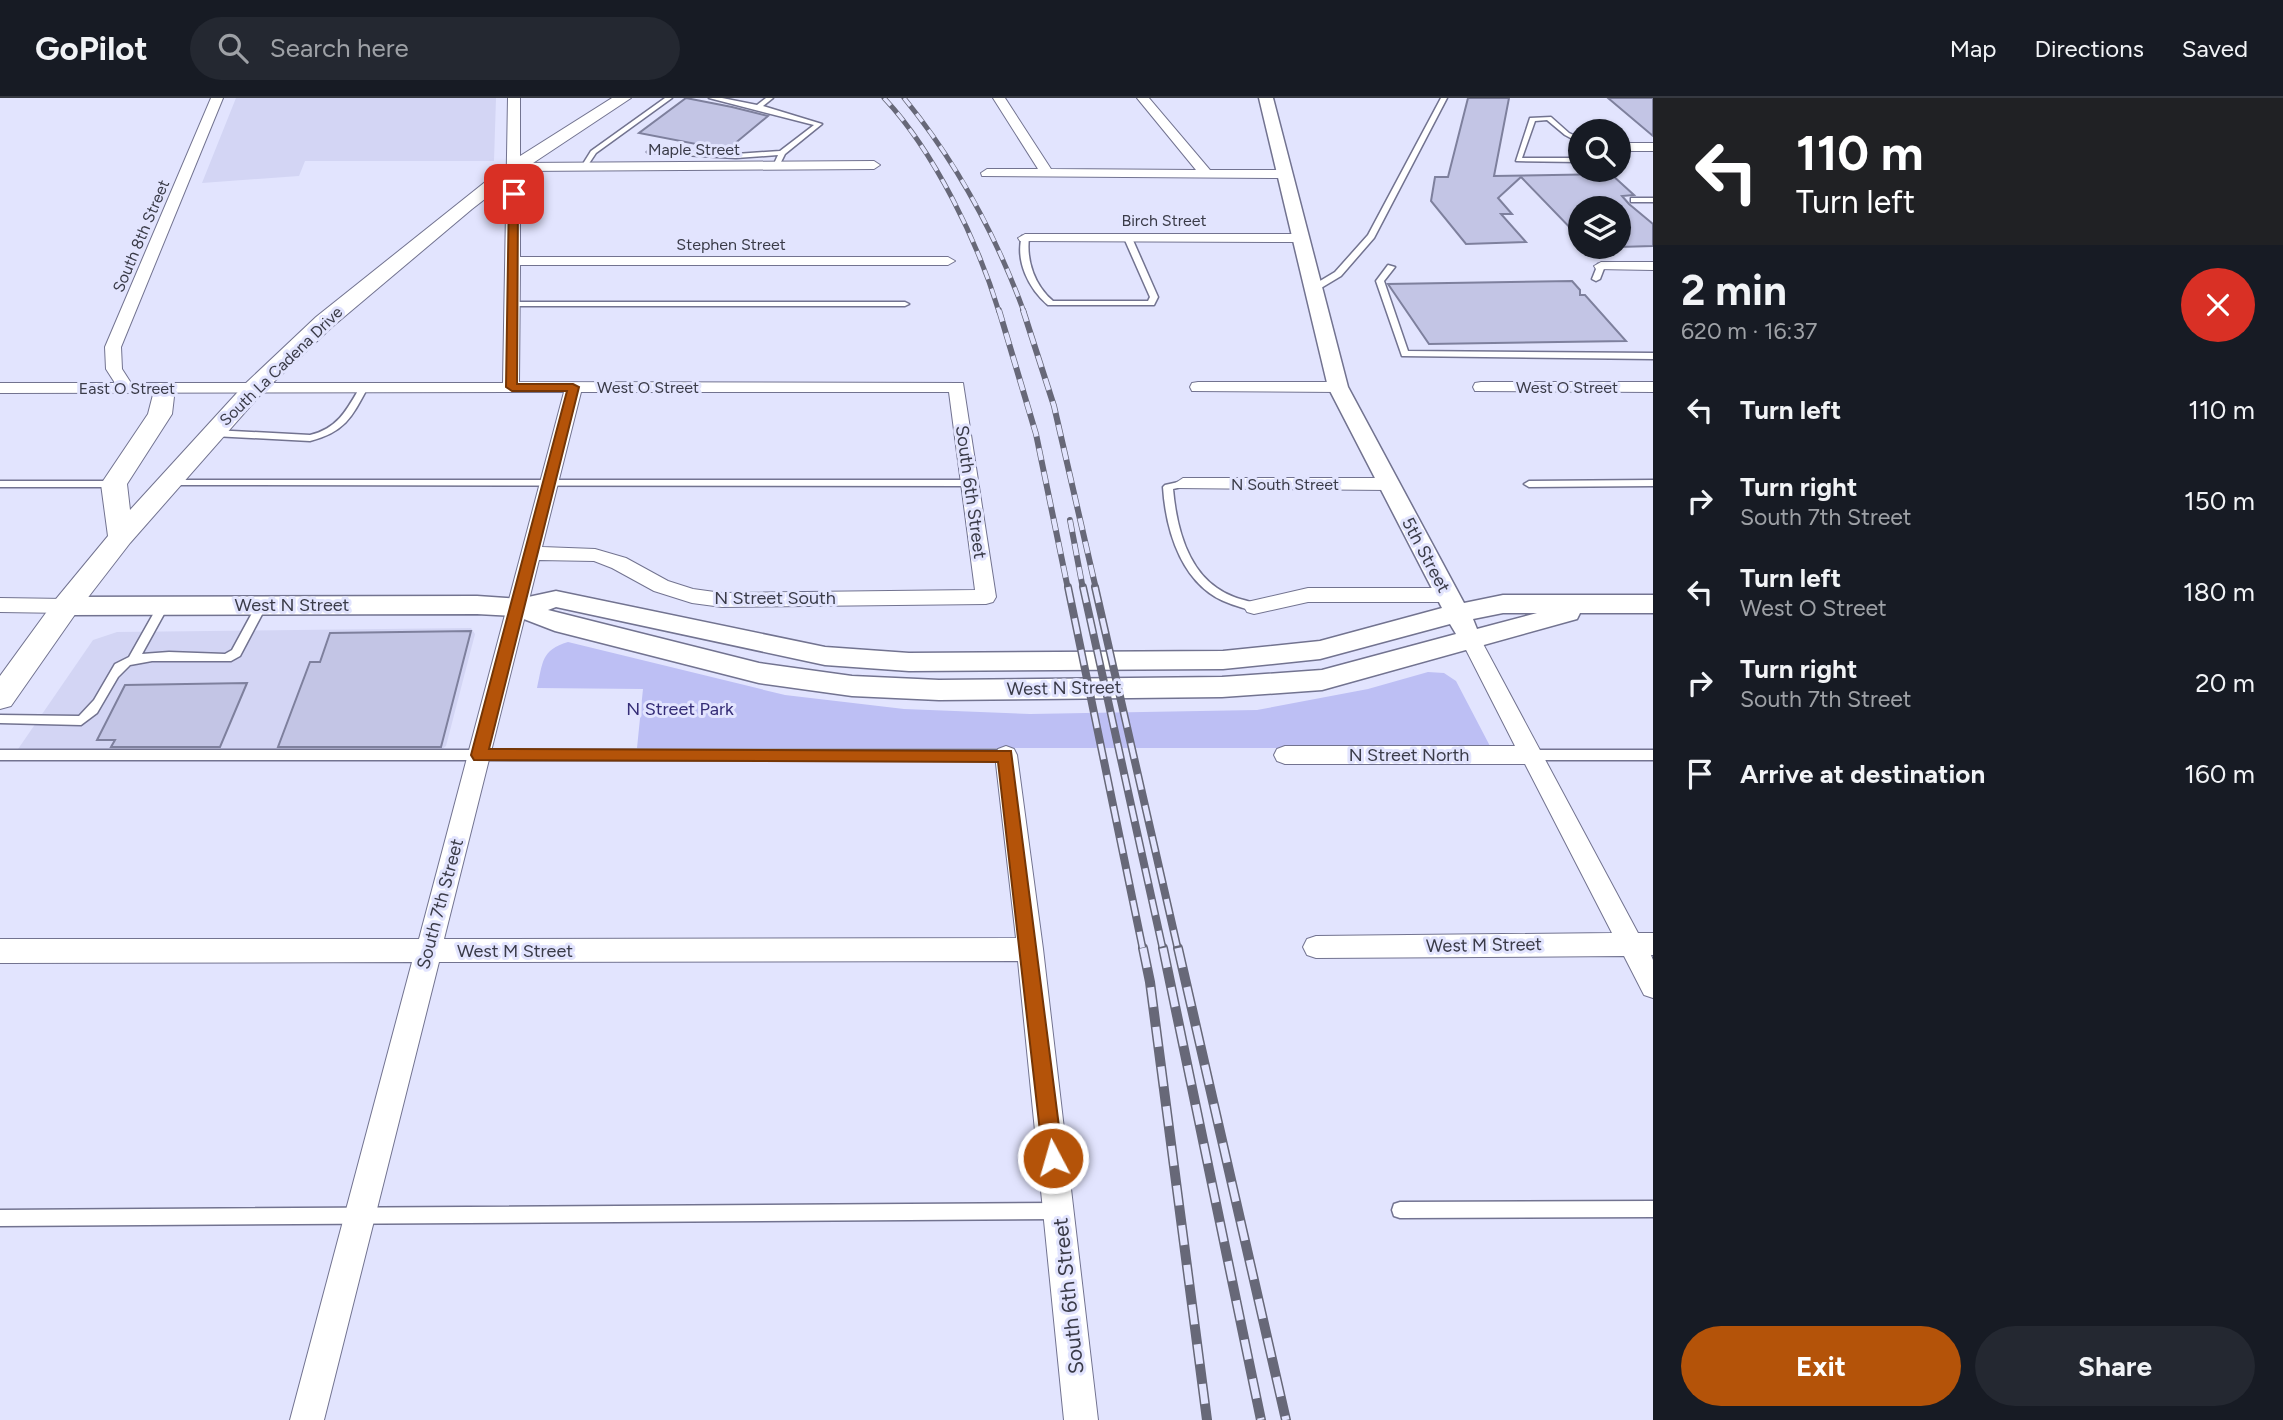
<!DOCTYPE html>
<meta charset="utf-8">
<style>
:root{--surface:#171b24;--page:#242831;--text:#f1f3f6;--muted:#9ea1a6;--line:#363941;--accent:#b45309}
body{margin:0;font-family:Figtree,sans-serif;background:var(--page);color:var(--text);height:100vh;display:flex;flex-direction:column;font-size:26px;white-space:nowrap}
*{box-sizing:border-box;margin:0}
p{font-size:23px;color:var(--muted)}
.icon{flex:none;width:38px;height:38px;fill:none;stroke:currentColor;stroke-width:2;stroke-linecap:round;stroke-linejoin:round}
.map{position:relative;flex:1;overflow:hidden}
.sheet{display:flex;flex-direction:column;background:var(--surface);width:630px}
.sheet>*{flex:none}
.hud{background:#202124;color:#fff;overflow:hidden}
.buttons{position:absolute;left:1568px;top:21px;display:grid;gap:14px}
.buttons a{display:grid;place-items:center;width:63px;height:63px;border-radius:50%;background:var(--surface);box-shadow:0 2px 5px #0004;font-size:35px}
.pin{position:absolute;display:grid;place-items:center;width:60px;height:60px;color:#fff;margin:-30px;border-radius:14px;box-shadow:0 4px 10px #0006}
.me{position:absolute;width:77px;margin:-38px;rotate:354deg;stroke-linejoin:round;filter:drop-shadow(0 0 5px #0008)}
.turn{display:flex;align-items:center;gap:24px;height:147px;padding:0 28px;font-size:32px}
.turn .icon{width:91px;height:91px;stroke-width:2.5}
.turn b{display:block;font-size:49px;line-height:60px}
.round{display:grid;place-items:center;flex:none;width:74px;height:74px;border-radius:37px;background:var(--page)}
.summary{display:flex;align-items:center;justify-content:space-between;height:119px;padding:0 28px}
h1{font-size:42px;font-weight:700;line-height:52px}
.action{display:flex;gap:14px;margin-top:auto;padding:14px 28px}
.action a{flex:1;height:80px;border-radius:42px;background:var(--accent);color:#fff;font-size:28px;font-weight:700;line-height:80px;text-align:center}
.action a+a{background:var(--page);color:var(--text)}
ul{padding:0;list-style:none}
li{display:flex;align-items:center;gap:21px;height:91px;padding:0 28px}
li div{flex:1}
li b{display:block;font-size:26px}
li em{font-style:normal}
header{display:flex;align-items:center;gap:42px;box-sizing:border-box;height:98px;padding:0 35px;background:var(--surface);border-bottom:2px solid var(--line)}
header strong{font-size:33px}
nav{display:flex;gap:38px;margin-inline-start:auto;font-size:24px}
.search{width:490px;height:63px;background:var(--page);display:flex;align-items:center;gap:18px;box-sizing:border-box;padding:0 24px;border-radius:38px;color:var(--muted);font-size:26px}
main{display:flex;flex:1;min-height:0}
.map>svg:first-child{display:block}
</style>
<header>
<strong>GoPilot</strong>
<div class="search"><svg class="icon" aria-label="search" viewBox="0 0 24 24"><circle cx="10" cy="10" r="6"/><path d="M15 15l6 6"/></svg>Search here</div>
<nav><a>Map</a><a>Directions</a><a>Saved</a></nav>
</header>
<main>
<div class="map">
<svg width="1653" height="1322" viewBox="0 0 1653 1322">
<rect width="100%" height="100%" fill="#e2e4fe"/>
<g fill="#d3d5f4">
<path d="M236,0H496L494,63H305L299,78L202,85Z"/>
<path d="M471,530L475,536L446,648L437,655L16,654L93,542L117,534Z"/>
</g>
<path fill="#bdbff4" d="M568,544L785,597L904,611L1030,616L1257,612L1368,591L1428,574L1444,575L1456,583L1491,650H637L643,591L537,590C543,564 541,552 568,544Z"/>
<g fill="#c3c5e5" stroke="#7e809d" stroke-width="2">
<path d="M686,0L732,9L768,18L727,52L639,35Z"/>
<path d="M1468,0H1509L1494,78L1611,76L1634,97L1622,98L1629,106L1653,126V148L1619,149V110H1580V140L1521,79L1498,100L1512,116H1501L1526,144L1466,146L1431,103L1435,79H1448Z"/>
<path d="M1608,0H1653V38Z"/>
<path d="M1572,183L1580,192V197H1585L1626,243L1429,246L1388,186Z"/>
<path d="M471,533L441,649H278L310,564H320L330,535Z"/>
<path d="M247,585L220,649H111L115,642H97L125,587Z"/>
</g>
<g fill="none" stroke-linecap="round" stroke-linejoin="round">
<defs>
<g id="service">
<path d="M665,0H672L596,55L586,70H582L581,69L591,53Z"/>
<path d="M709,0H722L757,7L766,0H773L763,8L822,26L785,56L779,68L776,70L773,68L778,57L736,60L648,55L647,54L650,52L736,56L780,53L814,27Z"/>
<path d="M1441,0H1447L1374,140L1341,178L1316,193H1310V189L1335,174L1368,137Z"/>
<path d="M1551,19L1569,35L1580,40V45L1565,37L1547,22L1535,23L1522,60H1580V64L1516,63L1530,20Z"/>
<rect x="1631" y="100" width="22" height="4"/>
<path d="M1022,138L1029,140C1026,163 1035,188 1053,203H1148L1150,199L1124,140L1128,138L1132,140L1158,199L1154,207H1048C1029,191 1015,163 1022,138Z"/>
<path d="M1598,166L1605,168L1600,181L1596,183L1592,181Z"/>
<path d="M1388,167L1395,169L1384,183L1408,253L1653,255V261L1402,258L1376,183Z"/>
<path d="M510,204H905L909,206L905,208H510Z"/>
<path d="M364,286L368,289C352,319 345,334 310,343L213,338L208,335L213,332L310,337C337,331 347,312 360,289Z"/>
<path d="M167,382H970L975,385L970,388L164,387V383Z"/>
<path d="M1653,382V388L1529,389L1524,386L1529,383Z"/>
<path d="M0,383H114L119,386L114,389H0Z"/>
<path d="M1183,383L1188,386L1186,388L1173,391C1176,425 1186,469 1217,490C1229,499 1244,502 1258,506L1259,509L1258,512C1249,513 1240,509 1231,506C1183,490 1166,435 1163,389L1165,387Z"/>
<path d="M164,503L169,507L142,556L169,554L225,556L232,552L258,504L262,503L267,507L240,558L231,563H152L130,567L118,579L97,615L81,627L0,625V617L79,618L94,602L115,566L129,559L160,504Z"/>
<path d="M0,652H1006L1010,654L1012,657L1010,660L1006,662H0Z"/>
<path d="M1533,652H1653V662H1533L1529,660L1527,657L1529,654Z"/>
<path d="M1653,1103V1119L1400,1120L1394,1118L1392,1112L1394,1106L1400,1104Z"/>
<path d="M1058,1105L1064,1107L1066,1113L1064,1119L1058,1121L0,1128V1112Z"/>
</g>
<g id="minor">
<path d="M211,0H223L121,249L122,271L131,285H503L508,0H520V65L874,63L880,67L874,71L520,73V159H948L955,163L948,167H520L519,284L963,285L996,499L993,504L986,506L722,509L692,505L654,493L612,470L594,463L539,462L444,841L1016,840L995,657L998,651L1006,648L1014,651L1017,657L1043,851L1098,1322H1064L1018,863L439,864L324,1322H290L412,864L0,865V841H419L564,294L0,295V285H115L106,271L105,249ZM581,294H949L975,492L722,495L693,491L668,483L626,460L595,451L542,449Z"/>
<path d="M993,0H1005L1051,71L1196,72L1137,0H1149L1210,72H1286L1292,76L1286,80L982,78L981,75L987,71H1038Z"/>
<rect x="1619" y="45" width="34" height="8"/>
<path d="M1025,136H1302L1309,140L1302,144L1020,143L1018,140Z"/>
<path d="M1601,164H1653V172L1596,171L1594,168Z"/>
<path d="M1198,284H1338L1346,289L1338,294L1192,293L1190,289L1192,285Z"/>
<path d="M1481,284H1653V294L1475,293L1473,289L1475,285Z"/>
<path d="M1183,380H1388L1397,386L1388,392L1177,390L1174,386Z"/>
<path d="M1308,490H1447L1454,492L1457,497L1454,502L1447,504H1308L1254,516L1247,514L1244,509L1247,504Z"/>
<path d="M0,500L66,501L73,503L76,508L73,513L66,515L0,514Z"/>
<path d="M1471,535L1478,537L1481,542L1638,835H1653V857H1651L1653,862V900L1644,897L1624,858L1316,860L1307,857L1303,849L1307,841L1316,838L1612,835L1525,666H1285L1277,663L1274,657L1277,651L1285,648H1515L1461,542L1464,537Z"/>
</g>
<path id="tertiary" d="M1259,0H1273L1348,289L1464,505L1503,497H1653V515H1580L1577,521L1322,592L1222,599L939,602L852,598L759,585L555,533L516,518L477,516L66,517L57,514L54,508L57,502L66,499L477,498L519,501L556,493L825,549L909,555L1223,553L1320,543L1442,510L1328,289ZM556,509L825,567L909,573L1223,571L1320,561L1450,526L1456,536L1322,572L1222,579L939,582L852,578L759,565L548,512ZM1503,515H1537L1477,531L1473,521Z"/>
<path id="secondary" d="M612,0H631L521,73L472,111L332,229L262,295L130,445L76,515L11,608L0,611V578L56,501L108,438L101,386L148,316L156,285H172L175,290L172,316L127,386L130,412L246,285L316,219L509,65Z"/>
</defs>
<use href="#service" stroke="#727390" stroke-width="3"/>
<use href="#minor" stroke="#727390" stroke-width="2"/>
<use href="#tertiary" stroke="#727390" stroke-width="3"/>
<use href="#secondary" stroke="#727390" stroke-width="2"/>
<use href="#service" fill="#fff" fill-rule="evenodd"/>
<use href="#minor" fill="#fff" fill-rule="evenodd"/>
<use href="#tertiary" fill="#fff" fill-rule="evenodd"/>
<use href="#secondary" fill="#fff" fill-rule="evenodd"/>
<defs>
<g id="rail-far3">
<path d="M884,0C934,53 978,144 999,214"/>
<path d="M904,0C957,65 995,135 1024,214"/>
</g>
<g id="rail-far2">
<path d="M999,212L1036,336L1068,491"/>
<path d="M1023,212L1054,308L1096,491"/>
<path d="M1070,422L1083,491"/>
</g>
<g id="rail-far1">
<path d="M1068,489L1143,852"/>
<path d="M1083,489L1163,852"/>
<path d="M1095,489L1178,852"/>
</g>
<g id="rail">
<path d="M1143,850L1150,884L1207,1322"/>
<path d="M1163,850L1261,1322"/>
<path d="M1178,850L1286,1322"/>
</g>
</defs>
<use href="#rail-far3" stroke="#676878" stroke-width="5"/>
<use href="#rail-far2" stroke="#676878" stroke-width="6"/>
<use href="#rail-far1" stroke="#676878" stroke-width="8"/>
<use href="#rail" stroke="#676878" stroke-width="10"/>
<use href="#rail-far3" stroke="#e2e4fe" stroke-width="3.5" stroke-dasharray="10" stroke-linecap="butt"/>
<use href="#rail-far2" stroke="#e2e4fe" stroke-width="4.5" stroke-dasharray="12" stroke-linecap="butt"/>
<use href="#rail-far1" stroke="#e2e4fe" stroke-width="5" stroke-dasharray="16" stroke-linecap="butt"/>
<use href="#rail" stroke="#e2e4fe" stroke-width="7" stroke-dasharray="20" stroke-linecap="butt"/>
</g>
<path fill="#b45309" stroke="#753606" stroke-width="2" d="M514,93L518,96L517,286H573L579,289L489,651L1011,653L1063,1060L1060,1068L1053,1071L1046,1068L1043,1060L998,664L474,662L471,657L567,293H512L506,289L509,96Z"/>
<g text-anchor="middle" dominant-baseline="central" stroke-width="6" stroke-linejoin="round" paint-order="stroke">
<g font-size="16" fill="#3a3b48" stroke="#e2e4fe">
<text x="694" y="51">Maple Street</text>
<text x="1164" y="122">Birch Street</text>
<text transform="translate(141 138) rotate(-67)">South 8th Street</text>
<text x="731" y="146">Stephen Street</text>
<text transform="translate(281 268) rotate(-44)">South La Cadena Drive</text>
<text x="648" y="289">West O Street</text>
<text x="1567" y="289">West O Street</text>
<text x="127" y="290">East O Street</text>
<text x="1285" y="386">N South Street</text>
</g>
<g font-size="18" fill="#3a3b48" stroke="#e2e4fe">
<text transform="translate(971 394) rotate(82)">South 6th Street</text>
<text transform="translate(1426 457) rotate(62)">5th Street</text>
<text x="775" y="500">N Street South</text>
<text x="292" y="507">West N Street</text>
<text transform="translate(1064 590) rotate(-1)">West N Street</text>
<text x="1409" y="657">N Street North</text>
<text transform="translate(440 806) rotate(-75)">South 7th Street</text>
<text transform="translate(1484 847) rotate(-1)">West M Street</text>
<text x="515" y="853">West M Street</text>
</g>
<g font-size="18" fill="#342c76" stroke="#e2e4fe">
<text x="680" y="611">N Street Park</text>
</g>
<g font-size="21" fill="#3a3b48" stroke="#e2e4fe">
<text transform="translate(1068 1198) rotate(-96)">South 6th Street</text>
</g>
</g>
</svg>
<div class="buttons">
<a><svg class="icon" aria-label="search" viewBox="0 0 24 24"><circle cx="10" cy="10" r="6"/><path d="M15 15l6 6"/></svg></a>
<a><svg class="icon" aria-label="layers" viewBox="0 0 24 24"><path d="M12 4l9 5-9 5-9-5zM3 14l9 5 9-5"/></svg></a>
</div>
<div class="pin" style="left:514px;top:96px;background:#d93025"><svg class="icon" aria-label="arrive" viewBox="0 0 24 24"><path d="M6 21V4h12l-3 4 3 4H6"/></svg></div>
<svg class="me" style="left:1053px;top:1060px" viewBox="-20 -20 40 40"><circle r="17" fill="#b45309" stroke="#fff" stroke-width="3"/><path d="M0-11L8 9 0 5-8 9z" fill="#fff"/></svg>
</div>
<section class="sheet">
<div class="hud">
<div class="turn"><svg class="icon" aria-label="left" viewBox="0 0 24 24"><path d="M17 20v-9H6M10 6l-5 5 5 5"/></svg><div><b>110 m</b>Turn left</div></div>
</div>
<div class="summary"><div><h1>2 min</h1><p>620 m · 16:37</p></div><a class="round" style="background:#d93025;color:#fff"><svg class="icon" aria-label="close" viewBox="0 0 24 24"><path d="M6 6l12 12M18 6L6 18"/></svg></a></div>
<ul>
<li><svg class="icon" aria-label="left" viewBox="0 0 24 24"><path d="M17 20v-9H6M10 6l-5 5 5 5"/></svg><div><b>Turn left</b></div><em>110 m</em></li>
<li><svg class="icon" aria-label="right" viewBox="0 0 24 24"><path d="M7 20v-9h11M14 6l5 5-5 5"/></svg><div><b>Turn right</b><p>South 7th Street</p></div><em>150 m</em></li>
<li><svg class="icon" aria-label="left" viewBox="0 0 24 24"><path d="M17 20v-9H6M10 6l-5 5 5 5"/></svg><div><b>Turn left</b><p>West O Street</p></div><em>180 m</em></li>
<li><svg class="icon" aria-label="right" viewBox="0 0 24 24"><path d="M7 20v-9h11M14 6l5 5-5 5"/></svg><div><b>Turn right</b><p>South 7th Street</p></div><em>20 m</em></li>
<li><svg class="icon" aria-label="arrive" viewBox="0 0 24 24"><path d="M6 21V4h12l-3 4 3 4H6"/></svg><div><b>Arrive at destination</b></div><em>160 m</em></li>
</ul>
<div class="action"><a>Exit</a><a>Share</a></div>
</section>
</main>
